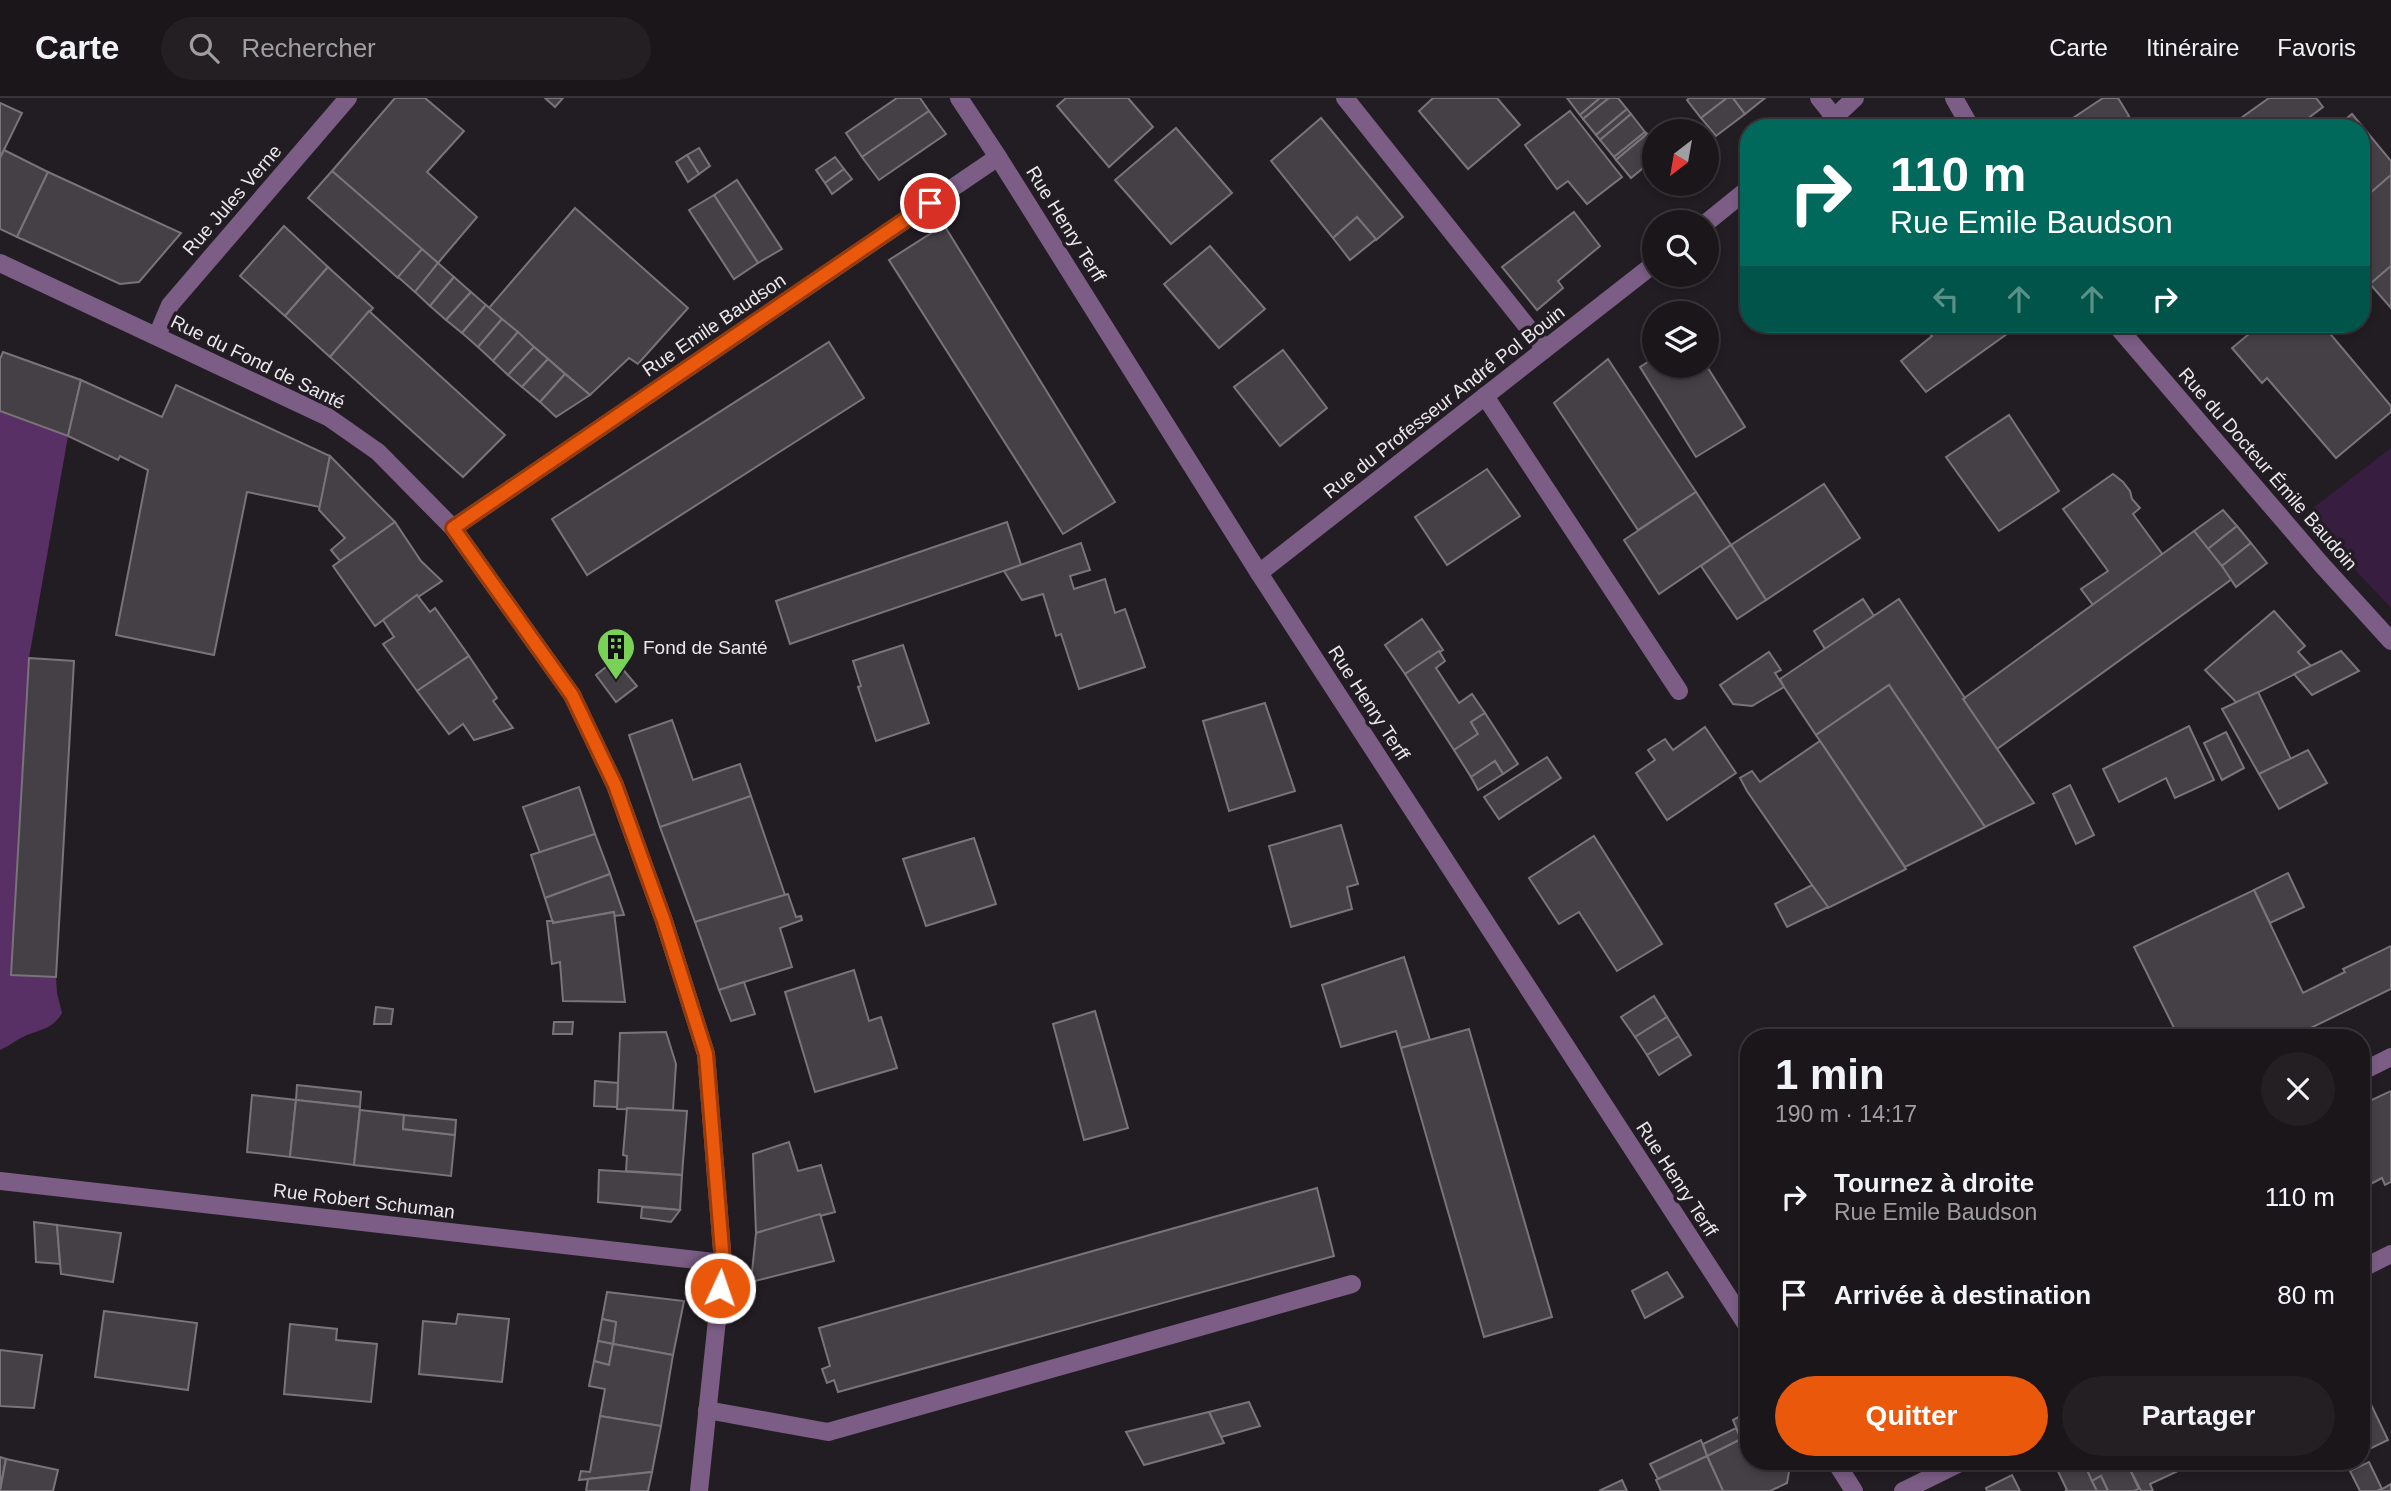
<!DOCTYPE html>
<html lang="fr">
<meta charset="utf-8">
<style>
:root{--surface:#1a161a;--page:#231f23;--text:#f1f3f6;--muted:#9f9fa2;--line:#383539;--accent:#ea580c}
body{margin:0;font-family:Arial,sans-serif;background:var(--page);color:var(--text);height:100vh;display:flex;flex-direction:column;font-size:26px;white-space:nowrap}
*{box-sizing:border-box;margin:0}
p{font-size:23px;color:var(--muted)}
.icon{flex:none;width:38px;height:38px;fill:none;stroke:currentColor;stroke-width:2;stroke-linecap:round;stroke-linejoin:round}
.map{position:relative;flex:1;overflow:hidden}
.panel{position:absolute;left:1740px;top:931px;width:630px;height:441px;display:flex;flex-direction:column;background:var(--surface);border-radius:28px;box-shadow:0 4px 10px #0003,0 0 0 2px var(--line)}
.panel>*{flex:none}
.top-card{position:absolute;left:1740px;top:21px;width:630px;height:214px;border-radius:28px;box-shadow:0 4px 10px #0003,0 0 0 2px var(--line);background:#00695c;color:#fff;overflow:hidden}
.needle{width:46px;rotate:211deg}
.controls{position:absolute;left:1642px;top:21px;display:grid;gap:14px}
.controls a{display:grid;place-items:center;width:77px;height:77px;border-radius:50%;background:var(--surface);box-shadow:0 4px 10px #0003,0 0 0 2px var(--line);font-size:35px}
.pin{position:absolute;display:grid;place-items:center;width:60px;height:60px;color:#fff;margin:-30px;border:4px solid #fff;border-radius:50%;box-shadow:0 2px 7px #0007}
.me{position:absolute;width:77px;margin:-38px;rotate:3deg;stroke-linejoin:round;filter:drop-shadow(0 0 5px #0008)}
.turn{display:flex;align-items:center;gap:24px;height:147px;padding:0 35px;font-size:32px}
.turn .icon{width:91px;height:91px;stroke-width:2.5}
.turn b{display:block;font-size:49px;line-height:60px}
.lanes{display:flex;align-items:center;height:66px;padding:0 35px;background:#0003;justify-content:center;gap:35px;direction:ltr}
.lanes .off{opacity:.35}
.round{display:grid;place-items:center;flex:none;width:74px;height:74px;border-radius:37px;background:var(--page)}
.summary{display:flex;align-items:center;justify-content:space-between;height:119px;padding:0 35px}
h1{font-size:42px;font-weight:600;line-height:52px}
.primary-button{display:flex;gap:14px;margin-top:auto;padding:14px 35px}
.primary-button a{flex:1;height:80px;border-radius:42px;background:var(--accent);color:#fff;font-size:28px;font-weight:600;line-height:80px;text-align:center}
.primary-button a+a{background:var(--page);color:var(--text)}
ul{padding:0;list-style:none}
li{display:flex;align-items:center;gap:21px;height:98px;padding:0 35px}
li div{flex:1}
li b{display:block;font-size:26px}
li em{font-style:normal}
header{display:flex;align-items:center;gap:42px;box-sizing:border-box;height:98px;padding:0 35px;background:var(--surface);border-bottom:2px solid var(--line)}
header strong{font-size:33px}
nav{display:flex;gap:38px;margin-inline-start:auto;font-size:24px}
.search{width:490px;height:63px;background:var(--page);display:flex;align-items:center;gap:18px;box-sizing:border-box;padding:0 24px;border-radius:38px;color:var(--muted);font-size:26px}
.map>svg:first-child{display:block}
</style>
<header>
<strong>Carte</strong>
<div class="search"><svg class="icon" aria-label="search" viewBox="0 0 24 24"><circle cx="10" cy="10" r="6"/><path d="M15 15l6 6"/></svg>Rechercher</div>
<nav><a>Carte</a><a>Itinéraire</a><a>Favoris</a></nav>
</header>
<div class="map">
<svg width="2391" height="1393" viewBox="0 0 2391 1393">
<rect width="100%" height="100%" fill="#221d23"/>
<path fill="#371d3f" d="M2391,350V510L2304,417Z"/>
<path fill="#583065" d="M0,313L68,338L29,560L11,876L56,879L57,895L62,915C53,931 41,931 25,938C16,942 9,948 0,952Z"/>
<g fill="#454046" stroke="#79737a" stroke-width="2">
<path d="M395,0H425L464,33L427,74L477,119L438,165L332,73Z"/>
<path d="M545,0H563L555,9Z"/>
<path d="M897,0H920L929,13L862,59L846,35Z"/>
<path d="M1066,0H1128L1153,29L1109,69L1057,8Z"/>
<path d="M1433,0H1497L1520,27L1468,71L1419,13Z"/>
<path d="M1567,0H1600L1580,17Z"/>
<path d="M1600,0H1609L1583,21L1580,17Z"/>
<path d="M1609,0H1618L1627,11L1596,37L1583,21Z"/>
<path d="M1689,0H1727L1701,20L1687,2Z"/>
<path d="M1727,0H1733L1745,16L1716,38L1701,20Z"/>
<path d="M1733,0H1765L1745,16Z"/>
<path d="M2103,0H2118L2129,18L2125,22L2130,30H2058Z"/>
<path d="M2269,0H2316L2323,9L2295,30H2227Z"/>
<path d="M0,5L22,15L0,60Z"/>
<path d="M1627,11L1631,16L1600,42L1596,37Z"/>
<path d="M929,13L946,36L879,82L862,59Z"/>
<path d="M1570,13L1622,79L1587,106L1568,83L1557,91L1525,47Z"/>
<path d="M1631,16L1645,34L1614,59L1600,42Z"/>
<path d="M2352,16L2391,63V77L2361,103V30H2335Z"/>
<path d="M1321,20L1403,119L1376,142L1357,119L1333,140L1271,63Z"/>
<path d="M1176,30L1232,95L1171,146L1115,82Z"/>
<path d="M1645,34L1647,36L1616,62L1614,59Z"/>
<path d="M1647,36L1654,44V61L1631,80L1616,62Z"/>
<path d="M699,50L710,68L699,76L687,57Z"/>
<path d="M4,52L48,74L17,139L0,131V60Z"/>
<path d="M687,57L699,76L688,84L676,64Z"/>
<path d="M835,59L844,71L825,85L816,72Z"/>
<path d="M844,71L852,81L832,96L825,85Z"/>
<path d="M332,73L422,151L398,180L308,100Z"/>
<path d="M48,74L181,135L139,184L120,186L35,147L17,139Z"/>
<path d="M2391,77V168L2362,193L2361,103Z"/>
<path d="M737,82L782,151L758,165L714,97Z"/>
<path d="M714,97L758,165L734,181L689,112Z"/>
<path d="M575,110L688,210L638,266L629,260L590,297L489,210Z"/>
<path d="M1574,114L1600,148L1558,183L1563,190L1537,212L1502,169Z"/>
<path d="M1357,119L1376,141L1350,162L1333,140Z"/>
<path d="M944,127L1115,404L1063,436L889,162Z"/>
<path d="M284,128L328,169L285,218L240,178Z"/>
<path d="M1210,148L1265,211L1219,250L1164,186Z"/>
<path d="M422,151L438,165L415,194L398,179Z"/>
<path d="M438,165L454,179L430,208L415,194Z"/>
<path d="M2391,168V210L2370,186Z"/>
<path d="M328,169L373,210L330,259L285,218Z"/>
<path d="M454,179L471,194L446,222L430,208Z"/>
<path d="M471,194L486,207L462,235L446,222Z"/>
<path d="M486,207L502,221L478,249L462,235Z"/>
<path d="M369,213L505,337L463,379L330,259Z"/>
<path d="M502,221L518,234L493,263L478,249Z"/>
<path d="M1922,226H2016L2018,228L1926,294L1901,263L1932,238Z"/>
<path d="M2261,226H2322L2391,308V314L2336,360L2267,280L2262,285L2232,250Z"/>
<path d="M518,234L534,249L508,277L493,263Z"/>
<path d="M829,244L864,300L587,477L552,421Z"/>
<path d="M534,249L548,261L522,289L508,277Z"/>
<path d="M1283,252L1327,310L1280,348L1234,289Z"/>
<path d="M3,254L81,282L68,338L0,313V261Z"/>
<path d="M1654,260V268L1706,267L1745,329L1696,359L1640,269Z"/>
<path d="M548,261L565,276L540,304L522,289Z"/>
<path d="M1608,261L1696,394L1638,432L1554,305Z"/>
<path d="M565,276L590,297L556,319L540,304Z"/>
<path d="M81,282L162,319L176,287L330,358L320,409L247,394L214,557L116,537L148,372L120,358L118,362L68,338Z"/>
<path d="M2009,317L2059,393L1999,433L1946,359Z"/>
<path d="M330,358L395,424L340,463L331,452L345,440L319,412Z"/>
<path d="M1487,371L1520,418L1447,467L1415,419Z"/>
<path d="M2113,376L2123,384L2130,393L2132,401L2140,410L2133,416L2163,457L2093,507L2081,491L2108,473L2063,411Z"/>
<path d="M1824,386L1860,440L1766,502L1731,447Z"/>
<path d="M1696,394L1731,447L1659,496L1624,442Z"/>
<path d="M2223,412L2237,428L2208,451L2194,433Z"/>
<path d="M395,424L421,463L442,483L418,499L417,497L375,528L333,468Z"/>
<path d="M1007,424L1021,467L790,546L776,503Z"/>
<path d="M2237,428L2251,445L2222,468L2208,451Z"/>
<path d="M2194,433L2232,481L1997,651L1963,601Z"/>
<path d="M1081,445L1090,472L1070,478L1074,491L1105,481L1115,515L1125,511L1145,569L1079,591L1061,536L1056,538L1043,496L1022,502L1004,473Z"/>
<path d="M2251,445L2267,465L2236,489L2222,468Z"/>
<path d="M1731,447L1766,502L1737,521L1701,468Z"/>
<path d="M417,497L430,514L435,510L469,558L417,593L383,546L394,539L383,522Z"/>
<path d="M1863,501L1874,518L1825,551L1814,533Z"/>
<path d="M1899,501L1965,600L1963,601L2034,705L1985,729L1889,587L1816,637L1784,589L1780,581Z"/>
<path d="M2274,513L2305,548L2298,554L2311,568L2237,605L2205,572Z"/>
<path d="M1422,521L1443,552L1405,576L1385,547Z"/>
<path d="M903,547L929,625L876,643L858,589L861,588L853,563Z"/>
<path d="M1439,553L1445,563L1436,570L1459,605L1472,596L1485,615L1471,624L1478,636L1454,652L1405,576Z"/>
<path d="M2341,553L2359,573L2312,597L2294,576Z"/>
<path d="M1769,554L1781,572L1775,575L1784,589L1752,608L1733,606L1720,587Z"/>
<path d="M469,558L497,600L493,603L513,630L474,642L463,626L449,636L417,593Z"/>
<path d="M29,560L74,563L56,879L11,877Z"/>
<path d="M615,562L637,588L616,604L596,577Z"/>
<path d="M1889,587L1985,729L1905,769L1816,637Z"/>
<path d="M2258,594L2291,661L2259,676L2222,611Z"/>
<path d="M1265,605L1295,693L1229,713L1203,623Z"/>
<path d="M1485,615L1518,666L1503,676L1495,663L1471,679L1454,652L1478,636L1471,624Z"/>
<path d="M672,622L693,682L740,666L751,698L660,729L629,637Z"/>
<path d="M2189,628L2214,682L2175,700L2166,680L2119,704L2103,671Z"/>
<path d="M1705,629L1736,675L1667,722L1636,675L1655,662L1648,652L1665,641L1673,652Z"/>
<path d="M2226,634L2244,670L2222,682L2204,645Z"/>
<path d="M1820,643L1906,771L1828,810L1747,693L1740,680L1752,673L1760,684Z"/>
<path d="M2308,652L2327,685L2279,711L2259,676Z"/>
<path d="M1547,659L1561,680L1499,721L1484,699Z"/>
<path d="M1495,663L1503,676L1478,692L1471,679Z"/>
<path d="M2070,687L2094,737L2076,746L2053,696Z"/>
<path d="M579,689L595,736L540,755L523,709Z"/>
<path d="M751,698L785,797L695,824L660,729Z"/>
<path d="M1341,727L1358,786L1347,789L1352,811L1291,829L1269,748Z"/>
<path d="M595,736L610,776L545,800L531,757Z"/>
<path d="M1594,738L1662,846L1617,873L1579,814L1559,826L1529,780Z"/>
<path d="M974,740L996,806L926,828L903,761Z"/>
<path d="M2288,775L2304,809L2270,825L2254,792Z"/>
<path d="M610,776L624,817L614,818V814L553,825L545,800Z"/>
<path d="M1812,787L1828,809L1787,829L1775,806Z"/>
<path d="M2254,792L2303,895L2345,874L2343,871L2391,848V891L2290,940H2179L2134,849Z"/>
<path d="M788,796L796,819L801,818L802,822L780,830L792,869L719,892L695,824Z"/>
<path d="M614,814L625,904L563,903L560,864L552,866L547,823H553V825Z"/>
<path d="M1404,859L1430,942L1401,950L1396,933L1341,949L1322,887Z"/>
<path d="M854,872L869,923L881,919L897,970L815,994L785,894Z"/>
<path d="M744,884L755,916L731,923L719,892Z"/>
<path d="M1654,898L1667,919L1635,939L1621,919Z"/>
<path d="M376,909L393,911L391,926H374Z"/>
<path d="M1095,913L1128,1030L1084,1042L1053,926Z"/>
<path d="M1667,919L1679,938L1647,957L1635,939Z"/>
<path d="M554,924H573L572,936H553Z"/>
<path d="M1469,931L1552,1219L1484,1239L1401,950Z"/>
<path d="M666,934L676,966L673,1012L617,1011L620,935Z"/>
<path d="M1679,938L1691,957L1659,977L1647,957Z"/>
<path d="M595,983L618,985L617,1009L594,1008Z"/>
<path d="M297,987L361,994L360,1009L296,1002Z"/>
<path d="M2391,993V1084L2385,1087L2382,1080L2361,1091V1007Z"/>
<path d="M252,997L296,1002L290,1059L247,1054Z"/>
<path d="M296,1002L360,1009L354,1067L290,1059Z"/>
<path d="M627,1010L687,1013L682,1077L626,1073L627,1058L623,1057Z"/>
<path d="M360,1012L404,1017L403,1031L455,1037L451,1078L354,1067Z"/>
<path d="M404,1017L456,1022L455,1037L403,1031Z"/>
<path d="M789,1044L798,1073L821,1067L835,1114L756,1135L753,1056Z"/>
<path d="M599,1072L682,1077L680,1112L598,1104Z"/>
<path d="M1317,1090L1334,1158L838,1294L834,1282L827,1285L822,1271L830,1268L819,1230Z"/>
<path d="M642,1109L680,1112L671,1124L641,1120Z"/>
<path d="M820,1116L834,1163L751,1184L756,1135Z"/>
<path d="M34,1124L57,1127L60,1166L36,1164Z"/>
<path d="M57,1127L121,1135L113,1184L61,1176Z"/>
<path d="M1667,1174L1683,1199L1645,1220L1632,1193Z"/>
<path d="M607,1194L684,1203L673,1257L613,1246L616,1224L602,1221Z"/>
<path d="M104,1213L197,1225L188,1292L95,1279Z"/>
<path d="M458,1216L509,1221L502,1284L419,1276L423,1223L456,1226Z"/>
<path d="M602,1221L616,1224L613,1246L598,1243Z"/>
<path d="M290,1226L337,1231L336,1242L377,1246L371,1304L284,1296Z"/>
<path d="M598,1243L613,1246L609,1267L594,1263Z"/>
<path d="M613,1246L673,1257L661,1328L600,1318L605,1291L589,1288L594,1263L609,1267Z"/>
<path d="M0,1252L42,1257L34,1310L0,1308Z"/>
<path d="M2361,1274L2370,1294L2366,1296L2388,1342L2361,1355Z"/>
<path d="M1249,1304L1260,1328L1221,1339L1209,1314Z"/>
<path d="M1209,1314L1224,1345L1144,1367L1126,1334Z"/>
<path d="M1748,1314V1363H1787L1790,1368L1787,1385L1770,1393H1723L1707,1358L1741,1341L1733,1322Z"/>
<path d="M600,1318L661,1328L652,1374L579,1382L581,1373L590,1374Z"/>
<path d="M1736,1330L1741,1341L1707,1358L1703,1346Z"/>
<path d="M1701,1342L1707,1358L1658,1381L1650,1366Z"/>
<path d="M1707,1358L1723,1393H1661L1656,1382Z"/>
<path d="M0,1359L6,1361L0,1390Z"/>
<path d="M6,1361L58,1372L53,1393H0Z"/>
<path d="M2053,1363H2083L2097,1393H2065L2067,1392Z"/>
<path d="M2083,1363H2126L2139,1391L2134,1393H2108L2101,1378L2092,1383Z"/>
<path d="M2126,1363H2174L2178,1373L2150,1386L2153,1393H2141Z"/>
<path d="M2369,1364L2382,1391L2377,1393H2360L2350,1373Z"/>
<path d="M652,1374L648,1393H586L588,1381Z"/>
<path d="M2012,1377L2020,1393H1987L1986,1390Z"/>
<path d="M2101,1378L2108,1393H2097L2092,1383Z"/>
<path d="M1622,1382L1627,1393H1599Z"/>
<path d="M2391,1386V1393H2377L2382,1391Z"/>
</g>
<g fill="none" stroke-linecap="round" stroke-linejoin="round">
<g stroke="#7b5d85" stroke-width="18">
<path d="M1345,0L1545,251"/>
<path d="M1819,0L1835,20"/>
<path d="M1485,298L1679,593"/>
<path d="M2361,974L2391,959"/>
<path d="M707,1312L828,1334L1352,1186"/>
</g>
<g stroke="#7b5d85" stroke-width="18">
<path d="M959,0L998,59L1259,475L1748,1229"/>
<path d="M1954,0L1971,30"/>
<path d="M1823,30L1855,0"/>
<path d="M1706,125L1748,91"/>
<path d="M0,165L328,319L378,354L453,430L572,597L615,687L664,823L706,956L723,1165L699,1393"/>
<path d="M2115,226L2321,466L2391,543"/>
<path d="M157,238L170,207L348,0"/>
<path d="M453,430L998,59"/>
<path d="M1259,475L1654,166"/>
<path d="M0,1083L723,1165"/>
<path d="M2361,1171L2391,1156"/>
<path d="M1835,1363L1854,1393"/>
<path d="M1903,1393L1964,1363"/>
</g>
</g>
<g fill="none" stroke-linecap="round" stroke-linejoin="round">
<defs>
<path id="route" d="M720,1190L723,1165L706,956L664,823L615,687L572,597L453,430L930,105"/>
</defs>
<use href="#route" stroke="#983908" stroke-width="18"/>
<use href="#route" stroke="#ea580c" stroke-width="12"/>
</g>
<defs>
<symbol id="building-pin" viewBox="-11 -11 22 30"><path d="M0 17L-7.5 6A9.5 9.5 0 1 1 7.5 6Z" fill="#79d158" stroke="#221d23"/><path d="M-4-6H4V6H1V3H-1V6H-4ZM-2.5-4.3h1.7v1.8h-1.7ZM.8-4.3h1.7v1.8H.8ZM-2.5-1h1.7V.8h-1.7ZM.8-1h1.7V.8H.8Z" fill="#111"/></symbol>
</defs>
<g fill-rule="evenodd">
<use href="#building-pin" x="594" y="527" width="44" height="60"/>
</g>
<g text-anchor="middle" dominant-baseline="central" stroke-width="7" stroke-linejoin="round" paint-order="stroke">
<g font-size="19" fill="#ebe8ec" stroke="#221d23">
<text transform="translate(232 102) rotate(-49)">Rue Jules Verne</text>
<text transform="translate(1066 126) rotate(58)">Rue Henry Terff</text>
<text transform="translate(714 227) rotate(-34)">Rue Emile Baudson</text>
<text transform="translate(258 264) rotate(26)">Rue du Fond de Santé</text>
<text transform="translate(1444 304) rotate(-38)">Rue du Professeur André Pol Bouin</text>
<text transform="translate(2268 371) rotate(49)">Rue du Docteur Émile Baudoin</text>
<text transform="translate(1369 605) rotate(57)">Rue Henry Terff</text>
<text transform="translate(1677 1081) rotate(57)">Rue Henry Terff</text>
<text transform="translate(364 1103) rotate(7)">Rue Robert Schuman</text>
</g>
<g font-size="19" fill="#ebe8ec" stroke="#221d23" text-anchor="start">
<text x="643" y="549">Fond de Santé</text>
</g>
</g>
</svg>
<div class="controls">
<a><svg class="needle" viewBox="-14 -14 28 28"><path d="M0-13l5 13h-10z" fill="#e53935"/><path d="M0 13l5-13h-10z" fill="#9f9fa2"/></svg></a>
<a><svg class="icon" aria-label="search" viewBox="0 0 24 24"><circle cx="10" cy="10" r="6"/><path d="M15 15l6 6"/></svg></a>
<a><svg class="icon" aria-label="layers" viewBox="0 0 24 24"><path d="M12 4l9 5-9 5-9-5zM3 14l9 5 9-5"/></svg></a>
</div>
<div class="pin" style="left:930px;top:105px;background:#d93025"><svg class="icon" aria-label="arrive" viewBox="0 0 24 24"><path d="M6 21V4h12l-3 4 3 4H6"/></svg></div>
<svg class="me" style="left:720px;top:1190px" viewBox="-20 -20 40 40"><circle r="17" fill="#ea580c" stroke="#fff" stroke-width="3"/><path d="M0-11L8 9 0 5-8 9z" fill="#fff"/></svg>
<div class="top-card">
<div class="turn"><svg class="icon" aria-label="right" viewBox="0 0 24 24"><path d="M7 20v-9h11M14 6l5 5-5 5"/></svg><div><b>110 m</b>Rue Emile Baudson</div></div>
<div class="lanes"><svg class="icon off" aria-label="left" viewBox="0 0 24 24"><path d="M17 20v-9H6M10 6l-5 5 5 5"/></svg><svg class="icon off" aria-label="ahead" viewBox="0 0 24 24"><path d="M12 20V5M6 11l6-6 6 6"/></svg><svg class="icon off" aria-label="ahead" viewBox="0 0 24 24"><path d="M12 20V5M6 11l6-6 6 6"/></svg><svg class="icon" aria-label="right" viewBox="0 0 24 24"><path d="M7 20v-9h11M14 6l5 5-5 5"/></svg></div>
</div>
<section class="panel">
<div class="summary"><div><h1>1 min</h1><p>190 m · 14:17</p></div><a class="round"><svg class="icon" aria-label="close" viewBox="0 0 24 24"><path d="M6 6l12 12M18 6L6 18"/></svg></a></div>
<ul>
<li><svg class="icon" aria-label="right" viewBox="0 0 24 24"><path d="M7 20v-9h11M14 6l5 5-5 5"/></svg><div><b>Tournez à droite</b><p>Rue Emile Baudson</p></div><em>110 m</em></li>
<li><svg class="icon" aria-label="arrive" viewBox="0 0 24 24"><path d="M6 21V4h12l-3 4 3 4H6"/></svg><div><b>Arrivée à destination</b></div><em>80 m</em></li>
</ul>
<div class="primary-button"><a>Quitter</a><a>Partager</a></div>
</section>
</div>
